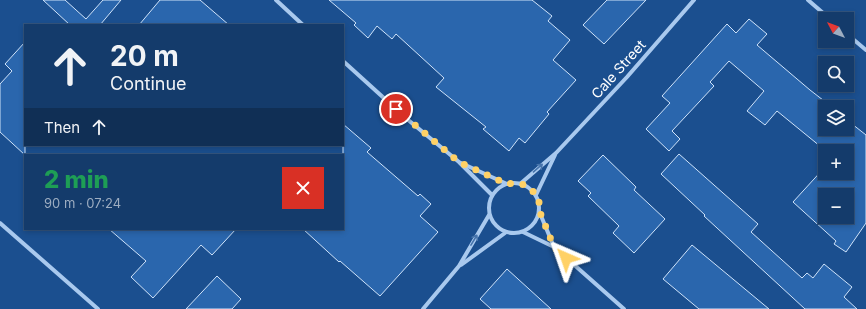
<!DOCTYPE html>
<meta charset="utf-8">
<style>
:root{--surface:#143b6b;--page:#214673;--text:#f1f3f6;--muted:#9dadc1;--line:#33557e}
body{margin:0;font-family:Inter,sans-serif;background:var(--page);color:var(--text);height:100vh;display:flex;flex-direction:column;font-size:15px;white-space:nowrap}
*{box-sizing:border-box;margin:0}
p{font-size:13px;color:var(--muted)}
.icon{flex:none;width:22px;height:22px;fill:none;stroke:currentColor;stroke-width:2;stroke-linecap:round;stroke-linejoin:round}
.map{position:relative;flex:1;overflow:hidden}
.sheet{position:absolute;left:24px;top:154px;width:320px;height:76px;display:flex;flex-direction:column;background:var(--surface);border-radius:0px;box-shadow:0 2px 6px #0003,0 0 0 1px var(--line)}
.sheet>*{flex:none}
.hud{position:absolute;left:24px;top:24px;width:320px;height:122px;border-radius:0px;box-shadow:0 2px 6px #0003,0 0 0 1px var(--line);background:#143b6b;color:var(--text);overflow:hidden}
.needle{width:26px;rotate:311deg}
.tools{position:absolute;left:818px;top:12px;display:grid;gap:8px}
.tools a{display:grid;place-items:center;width:36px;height:36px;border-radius:0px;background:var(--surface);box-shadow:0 2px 6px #0003,0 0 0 1px var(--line);font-size:20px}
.pin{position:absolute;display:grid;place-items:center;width:34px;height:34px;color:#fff;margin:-17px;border:2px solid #fff;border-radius:50%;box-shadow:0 1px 4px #0007}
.me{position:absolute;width:44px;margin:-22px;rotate:317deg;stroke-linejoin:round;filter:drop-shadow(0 0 3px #0008)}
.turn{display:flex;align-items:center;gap:14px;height:84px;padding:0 20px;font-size:18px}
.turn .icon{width:52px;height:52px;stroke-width:2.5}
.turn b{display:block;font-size:28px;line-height:34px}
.then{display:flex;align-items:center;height:38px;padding:0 20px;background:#0003;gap:8px;font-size:15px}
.round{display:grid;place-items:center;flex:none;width:42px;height:42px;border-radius:0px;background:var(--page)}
.summary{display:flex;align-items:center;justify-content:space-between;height:68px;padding:0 20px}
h1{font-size:24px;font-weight:800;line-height:30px;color:#1e9e55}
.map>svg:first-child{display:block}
</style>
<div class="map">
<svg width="866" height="309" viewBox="0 0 866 309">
<rect width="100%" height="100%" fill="#1b4f8f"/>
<g fill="#2a66ad" stroke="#cfe3fa" fill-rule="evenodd">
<path d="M43,0H65L86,19L103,0H121L100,25H70Z"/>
<path d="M160,0H200L229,25H139Z"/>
<path d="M329,0H532L552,16L548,21L570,40L553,60L576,80L547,112L549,114L525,143L519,138L509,151L483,129L486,127L436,87L444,78L396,34L392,39L377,26L368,38L354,25L356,23Z"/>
<path d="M607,0H646L604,44L583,25Z"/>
<path d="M749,19L767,34L757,45L810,90L832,107H825V129H847V120L866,135V223L846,252L834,244L836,241L793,202L825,167V173H847V151H826L777,111L765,125L747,111L764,91L729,61L710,82L714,86L672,131L680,139L669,151L646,129L670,103L662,96L727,24L736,33ZM825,195H847V217H825Z"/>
<path d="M25,42V155L0,132V84L12,71L5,64Z"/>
<path d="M343,124L371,148L367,152L418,196L420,194L431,204L420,216L438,232L380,296L340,261L339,262L303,229H343Z"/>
<path d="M679,154L758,224L751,232L802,278L807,273L813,278L824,264L852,287L844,297L857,309H805L704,216L705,215L661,174Z"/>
<path d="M603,155L636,187L634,190L665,219L634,253L613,233L619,226L588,196L591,193L578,181Z"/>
<path d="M109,229H236L212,255L201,245L153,298L131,277L146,261Z"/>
<path d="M692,245L769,309H699L663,279Z"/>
<path d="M507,269L551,309H491L480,299Z"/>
<path d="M217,276L241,299L232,309H186Z"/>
</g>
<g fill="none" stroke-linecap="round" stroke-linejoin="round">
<g stroke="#a9c9ee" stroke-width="4">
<path d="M276,0L303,25"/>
<path d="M808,0L830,19"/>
<path d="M847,34L866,50"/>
<path d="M343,61L407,119L459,162L492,195"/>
<path d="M461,163L507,184"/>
<circle cx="514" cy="208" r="25"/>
<path d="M520,184L556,153L627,77L694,0"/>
<path d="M536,195L555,155"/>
<path d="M539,211L554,247"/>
<path d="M0,223L98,309"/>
<path d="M523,232L554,247L624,309"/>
<path d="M461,265L505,233"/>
<path d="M423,309L459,266L489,215"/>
</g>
</g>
<defs><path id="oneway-shaft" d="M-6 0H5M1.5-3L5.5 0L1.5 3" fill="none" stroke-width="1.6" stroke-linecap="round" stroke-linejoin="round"/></defs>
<g stroke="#4674ac">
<use href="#oneway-shaft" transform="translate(538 168) rotate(-41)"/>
<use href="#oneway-shaft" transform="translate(474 240) rotate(-59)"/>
</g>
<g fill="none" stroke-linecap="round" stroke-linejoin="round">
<path stroke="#ffd166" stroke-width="7" stroke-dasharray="0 12.6" d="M396,109L459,162L507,184L516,183L525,185L531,189L536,195L539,202V210L554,247L566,258"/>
</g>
<g text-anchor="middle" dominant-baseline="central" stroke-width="4" stroke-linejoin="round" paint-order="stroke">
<g font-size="14" fill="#fff" stroke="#1b4f8f">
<text transform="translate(618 69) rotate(-48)">Cale Street</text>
</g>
</g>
</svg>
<div class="tools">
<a><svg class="needle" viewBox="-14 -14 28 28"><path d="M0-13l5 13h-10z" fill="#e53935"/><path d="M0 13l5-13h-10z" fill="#9dadc1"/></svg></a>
<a><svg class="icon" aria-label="search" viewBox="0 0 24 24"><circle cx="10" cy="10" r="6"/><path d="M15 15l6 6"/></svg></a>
<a><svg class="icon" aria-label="layers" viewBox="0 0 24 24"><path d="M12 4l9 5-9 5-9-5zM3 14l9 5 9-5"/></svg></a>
<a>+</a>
<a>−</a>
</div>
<div class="pin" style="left:396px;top:109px;background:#d93025"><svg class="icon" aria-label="arrive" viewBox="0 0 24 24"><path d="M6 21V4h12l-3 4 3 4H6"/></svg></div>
<svg class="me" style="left:566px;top:258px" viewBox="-20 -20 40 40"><path d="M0-17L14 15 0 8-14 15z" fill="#ffd166" stroke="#fff" stroke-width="4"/></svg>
<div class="hud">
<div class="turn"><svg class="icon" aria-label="ahead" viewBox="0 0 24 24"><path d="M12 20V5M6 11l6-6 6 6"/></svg><div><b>20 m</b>Continue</div></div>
<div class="then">Then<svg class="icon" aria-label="ahead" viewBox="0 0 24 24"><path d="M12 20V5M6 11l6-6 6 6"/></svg></div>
</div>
<section class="sheet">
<div class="summary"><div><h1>2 min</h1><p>90 m · 07:24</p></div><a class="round" style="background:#d93025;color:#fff"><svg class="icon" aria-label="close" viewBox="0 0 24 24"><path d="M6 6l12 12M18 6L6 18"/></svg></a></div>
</section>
</div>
